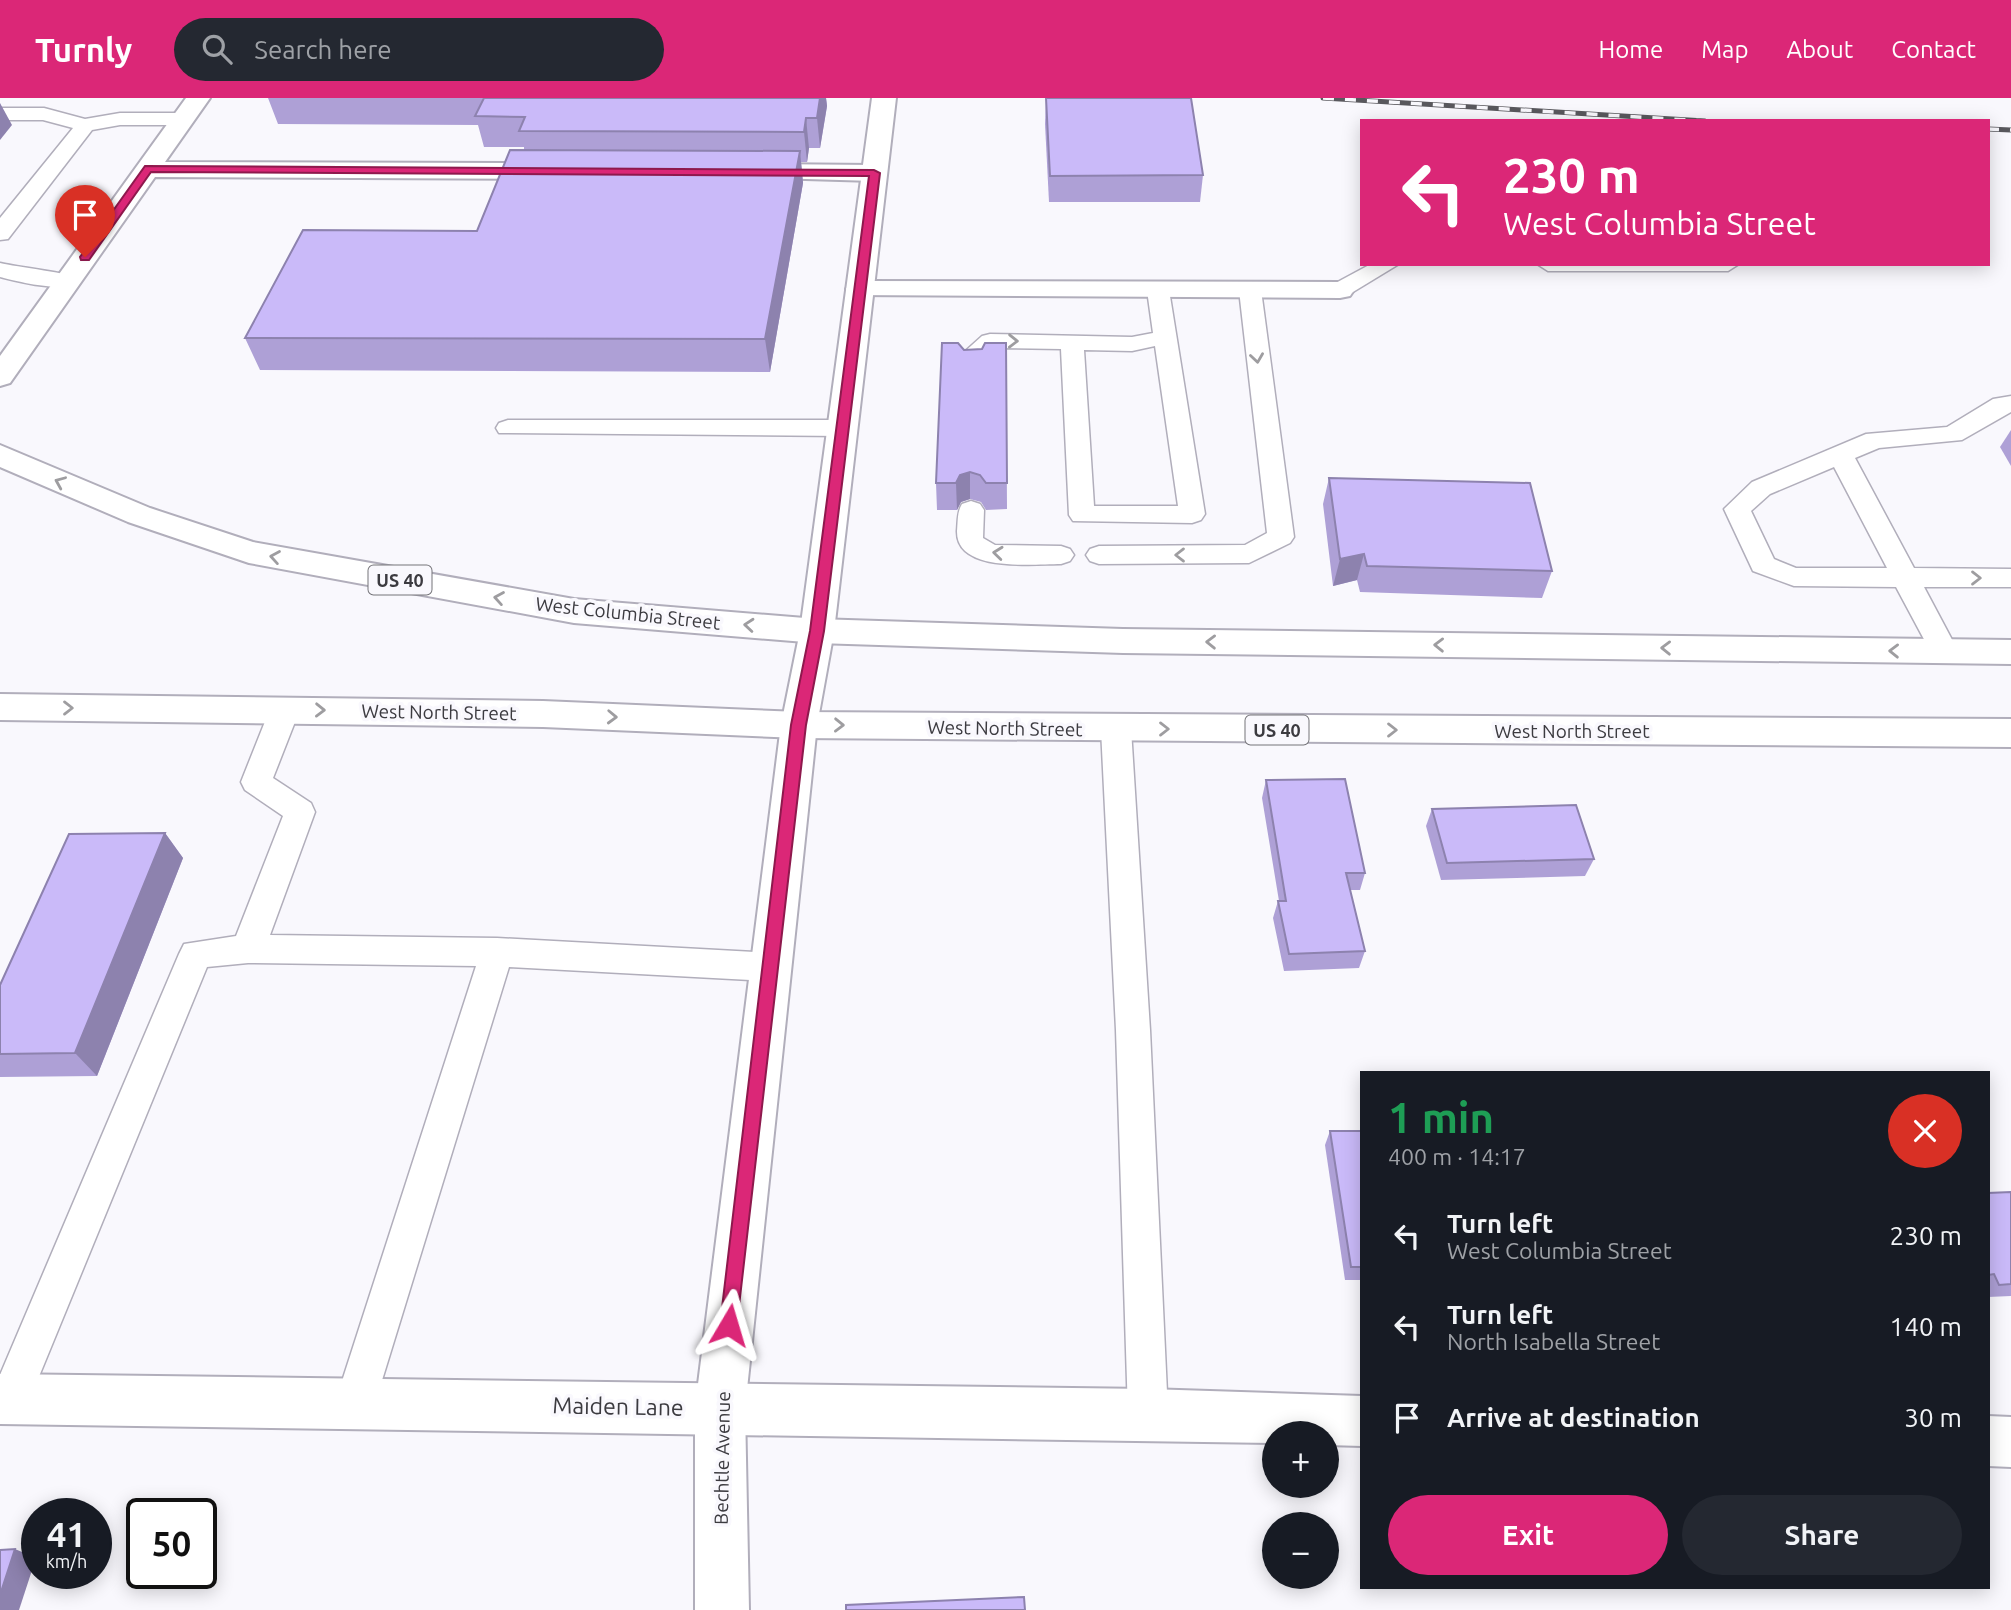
<!DOCTYPE html>
<meta charset="utf-8">
<style>
:root{--surface:#171b24;--page:#242831;--text:#f1f3f6;--muted:#9ea1a6;--accent:#db2777}
body{margin:0;font-family:Ubuntu,sans-serif;background:var(--page);color:var(--text);height:100vh;display:flex;flex-direction:column;font-size:26px;white-space:nowrap}
*{box-sizing:border-box;margin:0}
p{font-size:23px;color:var(--muted)}
.icon{flex:none;width:38px;height:38px;fill:none;stroke:currentColor;stroke-width:2;stroke-linecap:round;stroke-linejoin:round}
.map{position:relative;flex:1;overflow:hidden}
.drawer{position:absolute;left:1360px;top:973px;width:630px;height:518px;display:flex;flex-direction:column;background:var(--surface);border-radius:0px;box-shadow:0 4px 18px #0003}
.drawer>*{flex:none}
.banner{position:absolute;left:1360px;top:21px;width:630px;height:147px;border-radius:0px;box-shadow:0 4px 18px #0003;background:#db2777;color:#fff;overflow:hidden}
.tools{position:absolute;left:1262px;top:1323px;display:grid;gap:14px}
.tools a{display:grid;place-items:center;width:77px;height:77px;border-radius:50%;background:var(--surface);box-shadow:0 4px 18px #0003;font-size:35px}
.speed{position:absolute;left:21px;top:1400px;display:flex;gap:14px;font-size:35px;font-weight:700;text-align:center}
.speed>*{display:grid;place-content:center;width:91px;height:91px;border-radius:50%;background:var(--surface);box-shadow:0 4px 18px #0003;line-height:1}
.speed small{font-size:18px;font-weight:400}
.speed .limit{border:4px solid #111;border-radius:10px;background:#fff;color:#111}
.pin{position:absolute;display:grid;place-items:center;width:60px;height:60px;color:#fff;margin:-72px -30px;border-radius:50% 50% 50% 0;rotate:-45deg;box-shadow:0 0 7px #0007}
.pin .icon{rotate:45deg}
.me{position:absolute;width:77px;margin:-38px;rotate:7deg;stroke-linejoin:round;filter:drop-shadow(0 0 5px #0008)}
.turn{display:flex;align-items:center;gap:24px;height:147px;padding:0 28px;font-size:32px}
.turn .icon{width:91px;height:91px;stroke-width:2.5}
.turn b{display:block;font-size:49px;line-height:60px}
.round{display:grid;place-items:center;flex:none;width:74px;height:74px;border-radius:37px;background:var(--page)}
.headline{display:flex;align-items:center;justify-content:space-between;height:119px;padding:0 28px}
h1{font-size:42px;font-weight:700;line-height:52px;color:#1e9e55}
.cta{display:flex;gap:14px;margin-top:auto;padding:14px 28px}
.cta a{flex:1;height:80px;border-radius:42px;background:var(--accent);color:#fff;font-size:28px;font-weight:700;line-height:80px;text-align:center}
.cta a+a{background:var(--page);color:var(--text)}
ul{padding:0;list-style:none}
li{display:flex;align-items:center;gap:21px;height:91px;padding:0 28px}
li div{flex:1}
li b{display:block;font-size:26px}
li em{font-style:normal}
header{display:flex;align-items:center;gap:42px;box-sizing:border-box;height:98px;padding:0 35px;background:var(--accent);color:#fff}
header strong{font-size:33px}
nav{display:flex;gap:38px;margin-inline-start:auto;font-size:24px}
.search{width:490px;height:63px;background:var(--page);display:flex;align-items:center;gap:18px;box-sizing:border-box;padding:0 24px;border-radius:38px;color:var(--muted);font-size:26px}
.map>svg:first-child{display:block}
</style>
<header>
<strong>Turnly</strong>
<div class="search"><svg class="icon" aria-label="search" viewBox="0 0 24 24"><circle cx="10" cy="10" r="6"/><path d="M15 15l6 6"/></svg>Search here</div>
<nav><a>Home</a><a>Map</a><a>About</a><a>Contact</a></nav>
</header>
<div class="map">
<svg width="2011" height="1512" viewBox="0 0 2011 1512">
<rect width="100%" height="100%" fill="#f9f8fd"/>
<g fill="none" stroke-linecap="round" stroke-linejoin="round">
<defs>
<g id="lane">
<path d="M0,10H44L85,21L120,15H183L193,21L183,27H120L92,32L8,141L0,142V120L73,30L43,22H0Z"/>
<path d="M0,165C15,169 75,175 80,182C69,197 16,183 0,179Z"/>
<path d="M1371,166H1399L1348,197H1332L1329,192L1332,187Z"/>
<path d="M1537,166H1739L1728,173H1548Z"/>
<path d="M1158,185L1169,192L1205,416L1201,422L1192,425L1073,423L1069,417L1061,251L996,250L986,258L981,276H965L961,271L962,256L982,238L990,236L1132,239L1153,235L1147,192ZM1155,248L1178,408H1094L1084,252L1132,253Z"/>
<path d="M1250,185L1261,192L1294,439L1290,445L1249,465L1099,466L1090,463L1086,457L1090,451L1099,448L1245,447L1267,435L1239,192Z"/>
<path d="M2011,298V314L1962,342L1879,350L1855,360L1914,470L2011,471V489H1924L1958,553L1954,560L1944,563L1934,560L1896,489L1794,488L1753,473L1724,411L1752,384L1866,336L1947,329L1993,301ZM1834,369L1887,470H1796L1774,461L1751,413L1770,396Z"/>
<path d="M508,322H842L851,325L854,330L851,335L842,338L499,335L496,330L499,325Z"/>
<path d="M971,403L980,406L984,412L983,440L995,447L1061,448L1070,451L1074,457L1070,463L1061,466C1032,466 956,475 957,433C958,423 957,414 962,406Z"/>
<path d="M285,600L295,603L300,611L273,680L311,705L315,714L270,837L497,840L771,855L783,859L788,869L783,879L771,883L509,869L375,1305L369,1319L355,1325L341,1319L335,1305L476,868L248,865L207,869L24,1315L10,1321L0,1317V1277L179,856L184,846L236,838L283,718L245,692L241,684L270,611L275,603Z"/>
<path d="M1116,620L1126,623L1131,631L1150,932L1168,1316L1162,1330L1148,1336L1134,1330L1128,1316L1116,932L1101,631L1106,623Z"/>
</g>
<g id="street">
<path d="M186,0H210L165,64L556,65L565,68L569,73L565,78L556,81L155,79L10,285L0,288V258Z"/>
<path d="M749,66L874,67L883,70L887,75L883,80L874,83L740,79L736,74L740,69Z"/>
<path d="M860,183L1340,184L1350,186L1354,192L1350,198L1340,200L850,197L846,191L850,185Z"/>
<path d="M0,1276L1148,1291L1362,1298V1348L1326,1347V1335H1274V1345L0,1326Z"/>
<path d="M1988,1318L2011,1319V1369L1988,1368Z"/>
</g>
<path id="secondary" d="M872,0H896L834,533L817,627L745,1310L749,1512H695V1310L781,627L800,533Z"/>
<g id="primary">
<path d="M0,347L150,410L253,444L574,501L817,521L1123,531L2011,542V566L1123,555L817,545L574,525L249,465L128,424L0,369Z"/>
<path d="M0,596L543,603L799,614L2011,621V649L799,640L543,629L0,622Z"/>
</g>
</defs>
<use href="#lane" stroke="#b1aebb" stroke-width="3"/>
<use href="#street" stroke="#b1aebb" stroke-width="4"/>
<use href="#secondary" stroke="#b1aebb" stroke-width="4"/>
<use href="#primary" stroke="#b1aebb" stroke-width="4"/>
<use href="#lane" fill="#fff" fill-rule="evenodd"/>
<use href="#street" fill="#fff" fill-rule="evenodd"/>
<use href="#secondary" fill="#fff" fill-rule="evenodd"/>
<use href="#primary" fill="#fff" fill-rule="evenodd"/>
<defs>
<g id="rail">
<path d="M1323,0L1705,23"/>
<path d="M1988,31L2011,32"/>
</g>
</defs>
<use href="#rail" stroke="#59585d" stroke-width="5"/>
<use href="#rail" stroke="#f9f8fd" stroke-width="3.5" stroke-dasharray="11" stroke-linecap="butt"/>
</g>
<g fill="#aea0d6">
<path d="M268,0H826L827,8L820,50H809L807,64H801L803,85L770,274L260,272L245,240L477,133L524,52V49H484L478,27L278,26Z"/>
<path d="M1046,0L1203,77L1200,104H1049L1045,26Z"/>
<path d="M1006,245L1007,411L986,412L981,404L970,401L961,404L957,412H937L936,385L964,252L982,251Z"/>
<path d="M2011,332V368L2000,349Z"/>
<path d="M1329,380L1552,473L1542,500L1360,494L1357,482L1333,488L1323,406Z"/>
<path d="M1266,682L1365,775L1360,792H1350L1365,853L1359,870L1284,873L1273,820L1278,803H1279L1262,700Z"/>
<path d="M1432,711L1594,761L1585,778L1441,782L1426,728Z"/>
<path d="M165,735L183,760L97,978L0,979V887Z"/>
<path d="M1330,1033H1362V1182H1345L1325,1047Z"/>
<path d="M2011,1094V1198L1988,1199V1095Z"/>
</g>
<g fill="#8d82ae">
<path d="M820,0H826L827,8L820,50L817,20Z"/>
<path d="M0,5L12,27L0,42Z"/>
<path d="M806,20L809,50L807,64L804,34Z"/>
<path d="M800,53L803,85L770,274L765,241Z"/>
<path d="M970,374V401L961,404L957,412L956,385L960,377Z"/>
<path d="M1364,456L1357,482L1333,488L1340,461Z"/>
<path d="M165,735L183,760L97,978L75,955Z"/>
<path d="M15,1451L36,1460L19,1512H0V1497Z"/>
</g>
<g fill="#cabaf9" stroke="#8d82ae" stroke-width="2">
<path d="M484,0H820L817,20H806L804,34L519,33L525,19L475,18Z"/>
<path d="M1046,0H1191L1203,77L1050,78Z"/>
<path d="M510,52L800,53L765,241L245,240L303,132L477,133Z"/>
<path d="M942,245H958L964,252L982,251L985,245H1006L1007,385H986L980,377L970,374L960,377L956,385H936Z"/>
<path d="M1329,380L1530,385L1552,473L1367,468L1364,456L1340,461Z"/>
<path d="M1345,681L1365,775H1346L1365,853L1289,856L1278,803H1286L1266,682Z"/>
<path d="M1576,707L1594,761L1447,765L1432,711Z"/>
<path d="M165,735L75,955L0,956V887L69,736Z"/>
<path d="M1330,1033H1362V1169H1351Z"/>
<path d="M2011,1094V1186L1999,1187L1994,1176L1988,1177V1095Z"/>
<path d="M15,1451L0,1497V1452Z"/>
<path d="M1024,1499L1025,1512H846V1507Z"/>
</g>
<defs><path id="oneway-chevron" d="M-2-3.5L2.5 0L-2 3.5" fill="none" stroke-width="1.6" stroke-linecap="round" stroke-linejoin="round" transform="scale(1.75)"/></defs>
<g stroke="#9e9da0">
<use href="#oneway-chevron" transform="translate(1013 243) rotate(1)"/>
<use href="#oneway-chevron" transform="translate(1257 260) rotate(82)"/>
<use href="#oneway-chevron" transform="translate(60 384) rotate(-157)"/>
<use href="#oneway-chevron" transform="translate(998 455) rotate(-174)"/>
<use href="#oneway-chevron" transform="translate(1180 457) rotate(180)"/>
<use href="#oneway-chevron" transform="translate(275 459) rotate(-170)"/>
<use href="#oneway-chevron" transform="translate(1976 480)"/>
<use href="#oneway-chevron" transform="translate(499 500) rotate(-170)"/>
<use href="#oneway-chevron" transform="translate(749 527) rotate(-175)"/>
<use href="#oneway-chevron" transform="translate(1211 544) rotate(-179)"/>
<use href="#oneway-chevron" transform="translate(1439 547) rotate(-179)"/>
<use href="#oneway-chevron" transform="translate(1666 550) rotate(-179)"/>
<use href="#oneway-chevron" transform="translate(1894 553) rotate(-179)"/>
<use href="#oneway-chevron" transform="translate(68 610)"/>
<use href="#oneway-chevron" transform="translate(320 612) rotate(1)"/>
<use href="#oneway-chevron" transform="translate(612 619) rotate(2)"/>
<use href="#oneway-chevron" transform="translate(839 627) rotate(1)"/>
<use href="#oneway-chevron" transform="translate(1164 631)"/>
<use href="#oneway-chevron" transform="translate(1392 632)"/>
</g>
<path fill="#db2777" stroke="#8e194d" stroke-width="2" d="M145,68L874,72L880,75L824,533L806,627L736,1234L729,1237L722,1234L720,1227L791,627L810,533L869,78L151,74L89,162H81L80,159Z"/>
<g text-anchor="middle" dominant-baseline="central" stroke-width="7" stroke-linejoin="round" paint-order="stroke">
<g fill="#f9f8fd" stroke="#757479" stroke-width="2">
<rect x="368.5" y="467.5" width="63" height="29" rx="5"/>
<rect x="1245.5" y="617.5" width="63" height="29" rx="5"/>
</g>
<g font-size="18" font-weight="bold" fill="#3c3b40">
<text x="400" y="482">US 40</text>
<text x="1277" y="632">US 40</text>
</g>
<g font-size="19" fill="#3c3b40" stroke="#f9f8fd">
<text transform="translate(628 515) rotate(6)">West Columbia Street</text>
<text transform="translate(439 614) rotate(1)">West North Street</text>
<text transform="translate(1005 630) rotate(1)">West North Street</text>
<text x="1572" y="633">West North Street</text>
<text transform="translate(722 1360) rotate(-89)">Bechtle Avenue</text>
</g>
<g font-size="23" fill="#3c3b40" stroke="#f9f8fd">
<text transform="translate(618 1308) rotate(1)">Maiden Lane</text>
</g>
</g>
</svg>
<div class="tools">
<a>+</a>
<a>−</a>
</div>
<div class="speed"><div>41<small>km/h</small></div><div class="limit">50</div></div>
<div class="pin" style="left:85px;top:159px;background:#d93025"><svg class="icon" aria-label="arrive" viewBox="0 0 24 24"><path d="M6 21V4h12l-3 4 3 4H6"/></svg></div>
<svg class="me" style="left:729px;top:1227px" viewBox="-20 -20 40 40"><path d="M0-17L14 15 0 8-14 15z" fill="#db2777" stroke="#fff" stroke-width="4"/></svg>
<div class="banner">
<div class="turn"><svg class="icon" aria-label="left" viewBox="0 0 24 24"><path d="M17 20v-9H6M10 6l-5 5 5 5"/></svg><div><b>230 m</b>West Columbia Street</div></div>
</div>
<section class="drawer">
<div class="headline"><div><h1>1 min</h1><p>400 m · 14:17</p></div><a class="round" style="background:#d93025;color:#fff"><svg class="icon" aria-label="close" viewBox="0 0 24 24"><path d="M6 6l12 12M18 6L6 18"/></svg></a></div>
<ul>
<li><svg class="icon" aria-label="left" viewBox="0 0 24 24"><path d="M17 20v-9H6M10 6l-5 5 5 5"/></svg><div><b>Turn left</b><p>West Columbia Street</p></div><em>230 m</em></li>
<li><svg class="icon" aria-label="left" viewBox="0 0 24 24"><path d="M17 20v-9H6M10 6l-5 5 5 5"/></svg><div><b>Turn left</b><p>North Isabella Street</p></div><em>140 m</em></li>
<li><svg class="icon" aria-label="arrive" viewBox="0 0 24 24"><path d="M6 21V4h12l-3 4 3 4H6"/></svg><div><b>Arrive at destination</b></div><em>30 m</em></li>
</ul>
<div class="cta"><a>Exit</a><a>Share</a></div>
</section>
</div>
